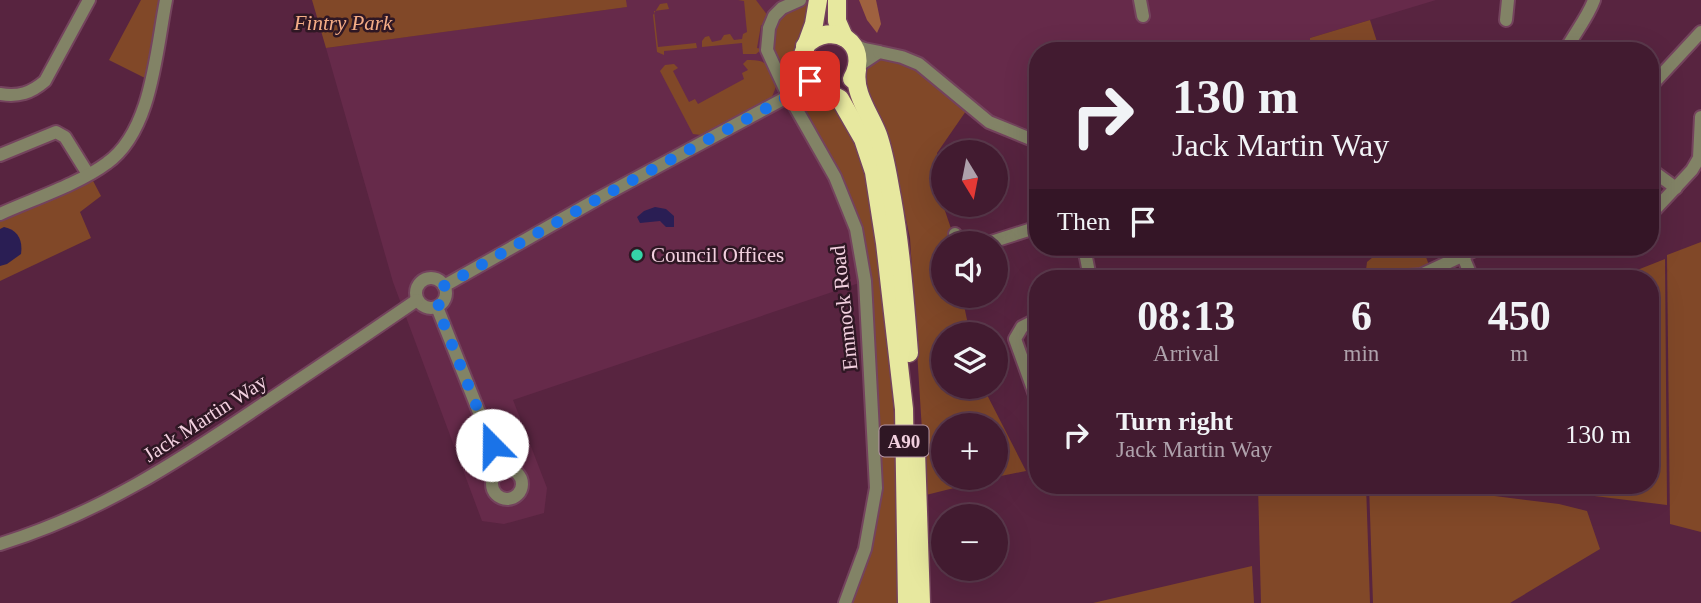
<!DOCTYPE html>
<meta charset="utf-8">
<style>
:root{--surface:#421b30;--page:#492438;--text:#f1f3f6;--muted:#aea1ab;--line:#5a394c}
body{margin:0;font-family:"Times New Roman",serif;background:var(--page);color:var(--text);height:100vh;display:flex;flex-direction:column;font-size:26px;white-space:nowrap}
*{box-sizing:border-box;margin:0}
p{font-size:23px;color:var(--muted)}
.icon{flex:none;width:38px;height:38px;fill:none;stroke:currentColor;stroke-width:2;stroke-linecap:round;stroke-linejoin:round}
.map{position:relative;flex:1;overflow:hidden}
.side{position:absolute;left:1029px;top:270px;width:630px;height:224px;display:flex;flex-direction:column;background:var(--surface);border-radius:28px;box-shadow:0 7px 28px #0002,0 0 0 2px var(--line)}
.side>*{flex:none}
.hud{position:absolute;left:1029px;top:42px;width:630px;height:214px;border-radius:28px;box-shadow:0 7px 28px #0002,0 0 0 2px var(--line);background:#421b30;color:var(--text);overflow:hidden}
.needle{width:46px;rotate:170deg}
.controls{position:absolute;left:931px;top:140px;display:grid;gap:14px}
.controls a{display:grid;place-items:center;width:77px;height:77px;border-radius:50%;background:var(--surface);box-shadow:0 7px 28px #0002,0 0 0 2px var(--line);font-size:35px}
.pin{position:absolute;display:grid;place-items:center;width:60px;height:60px;color:#fff;margin:-30px;border-radius:14px;box-shadow:0 4px 10px #0006}
.me{position:absolute;width:77px;margin:-38px;rotate:338deg;stroke-linejoin:round;filter:drop-shadow(0 0 5px #0008)}
.turn{display:flex;align-items:center;gap:24px;height:147px;padding:0 28px;font-size:32px}
.turn .icon{width:91px;height:91px;stroke-width:2.5}
.turn b{display:block;font-size:49px;line-height:60px}
.then{display:flex;align-items:center;height:66px;padding:0 28px;background:#0003;gap:14px;font-size:26px}
.eta{display:flex;justify-content:space-evenly;align-items:center;height:119px;text-align:center}
.eta b{font-size:42px;font-weight:700;line-height:49px}
ul{padding:0;list-style:none}
li{display:flex;align-items:center;gap:21px;height:91px;padding:0 28px}
li div{flex:1}
li b{display:block;font-size:26px}
li em{font-style:normal}
.map>svg:first-child{display:block}
</style>
<div class="map">
<svg width="1701" height="603" viewBox="0 0 1701 603">
<rect width="100%" height="100%" fill="#582440"/>
<path fill="#662a4a" d="M626,0H1436L1310,38V51H1038V133L969,107L851,43L812,40L806,77L785,89L835,177L865,281L513,400L547,488L544,513L504,524L482,521L393,282L326,48L626,7Z"/>
<g fill="#814828">
<path d="M141,0H160L145,78L109,60Z"/>
<path d="M312,0H626L627,7L326,48Z"/>
<path d="M738,0H756L768,16L765,26L761,25L757,48L762,49L756,54H743L742,43L702,47V41L705,37L709,36L712,42L721,40L724,35L730,34L734,40L742,39L743,34L747,32L744,1Z"/>
<path d="M806,0H812L800,76L794,83L787,82C782,73 775,61 773,51C770,29 782,8 805,4Z"/>
<path d="M667,3L669,9L654,11L658,47L696,43L697,48L664,51V55L657,52L653,15L660,4Z"/>
<path d="M1370,20L1380,51H1310V38Z"/>
<path d="M883,57L915,67L966,111L937,153L943,205L956,243H943V296H962L970,334H943V387H983L1026,471L996,477V425H943V478H994L926,495L910,238L890,147L866,94L862,74L869,63Z"/>
<path d="M747,60C768,59 768,66 777,84L772,97L701,135L693,134L660,71L665,65L674,64L678,68L673,71L689,102L695,99L698,104L744,79L742,73L748,70L743,64Z"/>
<path d="M810,86L830,97L856,135L867,186L879,264L894,413L899,603H846L878,502L858,227L799,103L800,93Z"/>
<path d="M91,177L101,196L80,212L91,238L0,281V221L59,195Z"/>
<path d="M1701,242V532L1670,524L1667,255Z"/>
<path d="M1420,249L1424,252L1429,265L1421,267L1420,272L1365,278L1367,262C1378,251 1401,246 1414,255L1417,254Z"/>
<path d="M1665,259L1667,505L1506,485H1650V278H1617Z"/>
<path d="M1258,485H1366L1370,603H1261Z"/>
<path d="M1369,485H1478L1479,494L1559,504L1587,511L1600,549L1510,603H1373Z"/>
<path d="M1252,566L1254,603H1093Z"/>
</g>
<path fill="#9f613f" d="M859,0H876L881,24L877,33L867,20Z"/>
<g fill="#2a1e54">
<path d="M655,207L666,209L674,216V227H666L660,221L640,223L637,217L644,211Z"/>
<path d="M4,227C18,230 23,240 21,254L7,264L0,266V229Z"/>
</g>
<g fill="none" stroke-linecap="round" stroke-linejoin="round">
<defs>
<g id="minor">
<path d="M800,0L782,8L774,16L769,28L767,50L785,89L835,177L856,229L865,281L876,488L865,549L845,603"/>
<path d="M1140,0L1143,16"/>
<path d="M1506,20L1508,0"/>
<path d="M852,44L864,49L879,52L858,66"/>
<path d="M1565,51C1574,34 1588,17 1594,0"/>
<path d="M879,52L902,57L919,64L989,122L1038,142"/>
<path d="M1650,87L1701,32"/>
<path d="M0,94C19,97 31,93 45,81L89,0"/>
<path d="M0,155L56,132L65,137L88,174"/>
<path d="M1650,169L1676,188"/>
<path d="M0,214C33,199 79,184 107,163C152,131 156,51 166,0"/>
<path d="M1650,215L1692,170L1699,158L1701,117"/>
<path d="M955,234L960,243"/>
<path d="M988,243L1038,227"/>
<path d="M1084,247L1090,278"/>
<path d="M1459,247L1472,278"/>
<path d="M1382,278L1421,275L1481,247"/>
<circle cx="431" cy="293" r="15"/>
<path d="M444,286L601,197L789,96L810,81"/>
<path d="M437,307L502,470"/>
<path d="M1038,319L1022,327L1015,339L1038,403"/>
<circle cx="507" cy="484" r="15"/>
<path d="M0,544C98,514 179,461 263,404C314,370 366,335 417,300"/>
</g>
<g id="highway">
<path d="M818,0L814,24L802,57L803,71L816,86L840,99L863,139L874,172L885,243L904,409L907,603"/>
<path d="M837,0V21L844,37"/>
<path d="M805,46C833,18 872,44 852,79"/>
<path d="M857,70C853,93 870,114 878,135C885,155 888,177 892,198C901,249 905,301 909,353"/>
<path d="M916,451L921,603"/>
</g>
</defs>
<use href="#minor" stroke="#74435d" stroke-width="16"/>
<use href="#highway" stroke="#74435d" stroke-width="21"/>
<use href="#minor" stroke="#828366" stroke-width="12"/>
<use href="#highway" stroke="#e7e89f" stroke-width="18"/>
</g>
<g fill="none" stroke-linecap="round" stroke-linejoin="round">
<path stroke="#1a73e8" stroke-width="12" stroke-dasharray="0 21.6" d="M492,445L437,307L445,297L444,286L601,197L789,96L810,81"/>
</g>
<circle fill="#35d4a7" stroke="#2f1724" stroke-width="2.5" cx="637" cy="255" r="7"/>
<g text-anchor="middle" dominant-baseline="central" stroke-width="5" stroke-linejoin="round" paint-order="stroke">
<rect fill="#2f1724" stroke="#b898a7" stroke-width="2" x="879.5" y="425.5" width="49" height="31" rx="5"/>
<g font-size="19" font-weight="bold" fill="#f2d0df">
<text x="904" y="441">A90</text>
</g>
<g font-size="21" font-style="italic" fill="#f5ad87" stroke="#2f1724">
<text x="343" y="23">Fintry Park</text>
</g>
<g font-size="21" fill="#f2d0df" stroke="#2f1724" text-anchor="start">
<text x="651" y="255">Council Offices</text>
</g>
<g font-size="21" fill="#f2d0df" stroke="#2f1724">
<text transform="translate(844 308) rotate(-96)">Emmock Road</text>
<text transform="translate(205 418) rotate(-33)">Jack Martin Way</text>
</g>
</g>
</svg>
<div class="controls">
<a><svg class="needle" viewBox="-14 -14 28 28"><path d="M0-13l5 13h-10z" fill="#e53935"/><path d="M0 13l5-13h-10z" fill="#aea1ab"/></svg></a>
<a><svg class="icon" aria-label="sound" viewBox="0 0 24 24"><path d="M4 9h4l5-4v14l-5-4H4zM17 9q2 3 0 6"/></svg></a>
<a><svg class="icon" aria-label="layers" viewBox="0 0 24 24"><path d="M12 4l9 5-9 5-9-5zM3 14l9 5 9-5"/></svg></a>
<a>+</a>
<a>−</a>
</div>
<div class="pin" style="left:810px;top:81px;background:#d93025"><svg class="icon" aria-label="arrive" viewBox="0 0 24 24"><path d="M6 21V4h12l-3 4 3 4H6"/></svg></div>
<svg class="me" style="left:492px;top:445px" viewBox="-20 -20 40 40"><circle r="19" fill="#fff"/><path d="M0-13L10 11 0 6-10 11z" fill="#1a73e8"/></svg>
<div class="hud">
<div class="turn"><svg class="icon" aria-label="right" viewBox="0 0 24 24"><path d="M7 20v-9h11M14 6l5 5-5 5"/></svg><div><b>130 m</b>Jack Martin Way</div></div>
<div class="then">Then<svg class="icon" aria-label="arrive" viewBox="0 0 24 24"><path d="M6 21V4h12l-3 4 3 4H6"/></svg></div>
</div>
<section class="side">
<div class="eta">
<div><b>08:13</b><p>Arrival</p></div>
<div><b>6</b><p>min</p></div>
<div><b>450</b><p>m</p></div>
</div>
<ul>
<li><svg class="icon" aria-label="right" viewBox="0 0 24 24"><path d="M7 20v-9h11M14 6l5 5-5 5"/></svg><div><b>Turn right</b><p>Jack Martin Way</p></div><em>130 m</em></li>
</ul>
</section>
</div>
